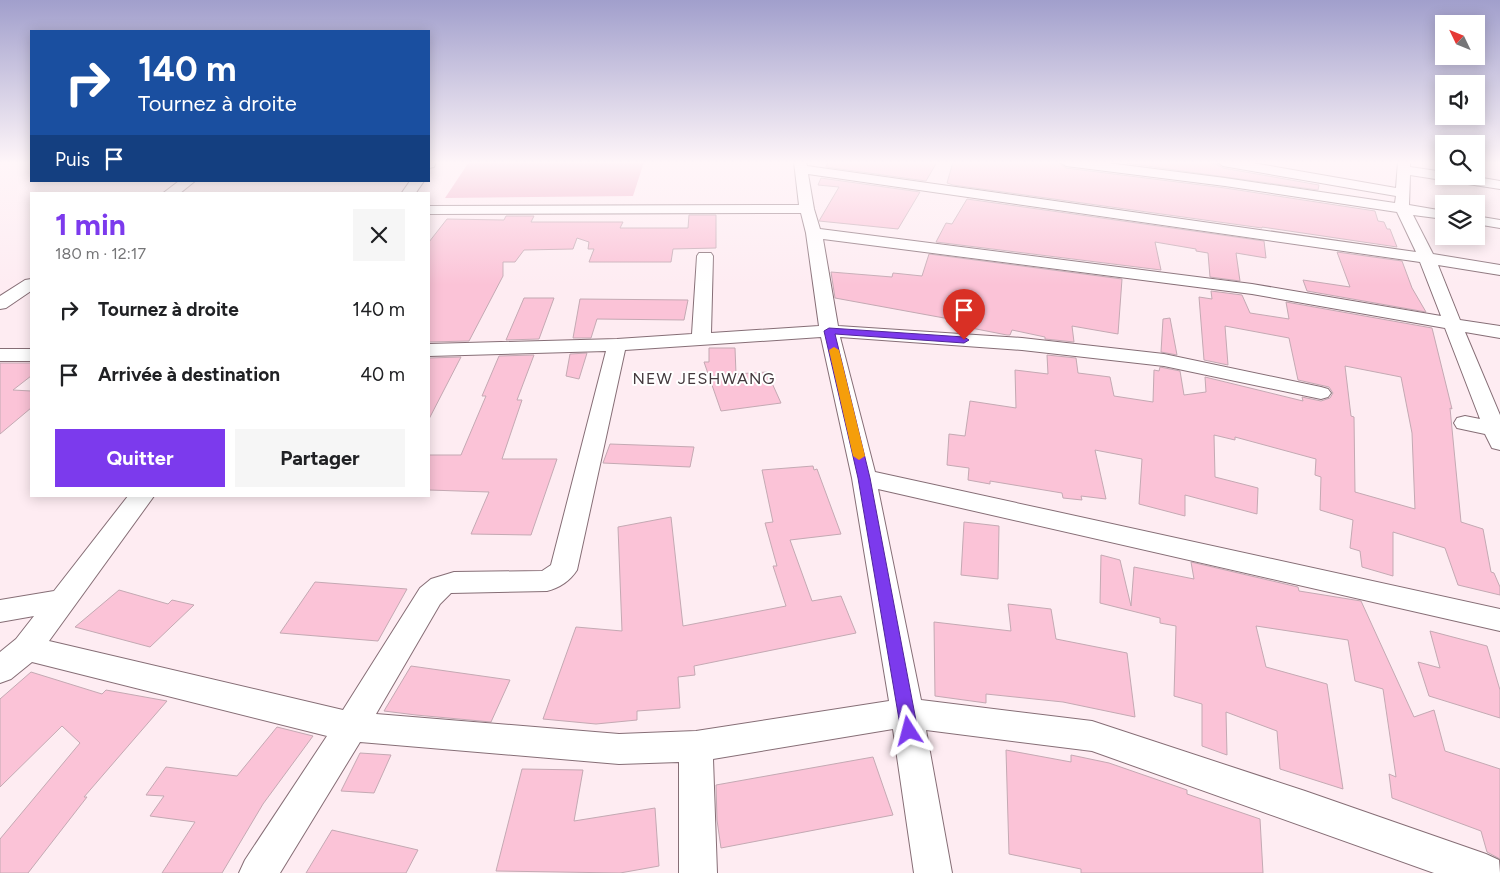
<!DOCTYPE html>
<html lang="fr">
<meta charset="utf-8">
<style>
:root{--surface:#fff;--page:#f6f6f6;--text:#202124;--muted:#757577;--accent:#7c3aed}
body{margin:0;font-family:Figtree,sans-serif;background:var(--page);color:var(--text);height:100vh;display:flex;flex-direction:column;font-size:19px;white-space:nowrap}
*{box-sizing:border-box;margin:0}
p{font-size:16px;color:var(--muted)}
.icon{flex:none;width:28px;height:28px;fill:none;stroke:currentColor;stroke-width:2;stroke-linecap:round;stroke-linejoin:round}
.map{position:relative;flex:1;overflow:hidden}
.details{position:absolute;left:30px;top:192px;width:400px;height:305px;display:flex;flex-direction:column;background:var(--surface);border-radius:0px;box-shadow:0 2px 12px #0003}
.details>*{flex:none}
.hud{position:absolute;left:30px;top:30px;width:400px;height:152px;border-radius:0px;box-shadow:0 2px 12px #0003;background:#1a4fa0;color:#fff;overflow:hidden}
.needle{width:32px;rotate:313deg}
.fabs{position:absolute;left:1435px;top:15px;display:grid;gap:10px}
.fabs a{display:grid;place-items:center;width:50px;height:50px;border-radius:0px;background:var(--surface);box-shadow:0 2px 12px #0003;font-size:25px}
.pin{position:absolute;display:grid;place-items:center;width:42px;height:42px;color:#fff;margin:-51px -21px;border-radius:50% 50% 50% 0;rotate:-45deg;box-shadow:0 0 5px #0007}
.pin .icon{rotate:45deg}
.me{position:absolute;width:55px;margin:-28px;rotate:351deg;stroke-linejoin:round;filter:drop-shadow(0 0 4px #0008)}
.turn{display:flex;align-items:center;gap:18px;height:105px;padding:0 25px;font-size:22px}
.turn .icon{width:65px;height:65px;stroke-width:2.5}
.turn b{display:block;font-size:35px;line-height:42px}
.then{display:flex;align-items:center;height:48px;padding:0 25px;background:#0003;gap:10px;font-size:19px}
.round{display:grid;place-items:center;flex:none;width:52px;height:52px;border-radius:0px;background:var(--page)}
.headline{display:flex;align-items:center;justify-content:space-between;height:85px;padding:0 25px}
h1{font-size:30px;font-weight:700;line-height:38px;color:var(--accent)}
.primary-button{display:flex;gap:10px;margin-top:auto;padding:10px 25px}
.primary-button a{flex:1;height:58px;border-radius:0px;background:var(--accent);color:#fff;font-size:20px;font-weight:700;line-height:58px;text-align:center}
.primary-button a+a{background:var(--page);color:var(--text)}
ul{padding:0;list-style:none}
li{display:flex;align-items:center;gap:15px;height:65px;padding:0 25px}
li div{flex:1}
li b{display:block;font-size:19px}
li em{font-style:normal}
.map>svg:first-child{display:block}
</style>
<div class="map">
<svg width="1500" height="873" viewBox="0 0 1500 873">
<rect width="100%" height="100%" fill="#feecf2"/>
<path fill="#efaac4" d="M469,162H644L633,196L445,198Z"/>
<g fill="#fbc3d7" stroke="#c4a9b3" fill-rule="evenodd">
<path d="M828,162H937L926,181L826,167Z"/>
<path d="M953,162H1058L1066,168L1225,188L1375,211L1378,221L1384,222L1387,229H1390L1397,247L1262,227V228L953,185L947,183Z"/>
<path d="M1118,162H1207L1216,164L1223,168L1319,185L1318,190Z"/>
<path d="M821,178L920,192L898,229L819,221L839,187L818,185Z"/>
<path d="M967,199L1264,241L1266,258L1236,253L1240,281L1210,277L1208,253L1196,251V249L1155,242L1161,270L936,242L946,223L952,224Z"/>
<path d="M689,215H716V248L673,249L671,262H589L594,249H588L589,242L577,238L573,249L524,250L515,262H503V276L469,341L429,342V242L447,219L504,220L506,216H534L531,222H623L620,228H688Z"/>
<path d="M1337,252L1402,261L1412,288L1426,312L1307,291L1303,280L1350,287Z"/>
<path d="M929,254L1122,279L1118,334L1072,326L1074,342L1045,339V337L1012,330L1010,335H1007L966,327V322L835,298L831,272L892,277L893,273L922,276Z"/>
<path d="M1211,291L1242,295L1250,313L1289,319L1286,302L1432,328L1452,409L1450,408L1461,522L1483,529L1491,572L1494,573L1500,587V595L1458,585L1445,548L1393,532V576L1362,567L1360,551L1350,548L1353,520L1320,510L1321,477L1315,475L1316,459L1235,437V440L1214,435L1215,477L1258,488L1257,514L1185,495V516L1139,504L1142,459L1095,450L1106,499L1081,496L1082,500L1063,498L1062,493L990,481V484L968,480L969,468L947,465L949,434L965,436L970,401L1016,408L1015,370L1048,374L1047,355L1076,358L1078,373L1110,377L1114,396L1153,402L1154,370L1159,371L1160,367L1180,371L1184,395L1206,392L1205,377L1303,401L1302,397L1321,401L1330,398L1333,393L1329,387L1298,380L1289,338L1225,326L1228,365L1204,360L1199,297L1212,299ZM1345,366L1401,377L1412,433L1415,509L1355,492L1354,417L1351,416Z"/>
<path d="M524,298H554L539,339L506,340Z"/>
<path d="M580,299L688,300L684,320L597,319L591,338H573Z"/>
<path d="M1170,318L1177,355L1161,352L1163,319Z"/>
<path d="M709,348H735L736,374L767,372L781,403L721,411L704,362H709Z"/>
<path d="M587,353L579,379L566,376L570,354Z"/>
<path d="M534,355L517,400H522L502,459H557L531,535L471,534L489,492L429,490V455H461L486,396H482L499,356Z"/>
<path d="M461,357L429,419V358Z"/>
<path d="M0,363H31V376L13,390L31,391V408L0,434Z"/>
<path d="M610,444L694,447L690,467L603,463Z"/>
<path d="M813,466L814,470L817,469L841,534L790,540L812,601L841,596L856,633L694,666L695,675L678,677L680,708L637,711V720L596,724L543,719L576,627L622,631L618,527L671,517L683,626L786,606L773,566H777L765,523L773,522L762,470Z"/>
<path d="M964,522L999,526L998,579L961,575Z"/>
<path d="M1101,555L1120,560L1131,606L1134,567L1194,579L1191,562L1298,587L1299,591L1361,601L1414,717L1434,710L1445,751L1500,769V859L1487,852L1481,831L1392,798L1389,774L1396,777L1383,689L1355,681L1348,640L1256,626L1266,667L1327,684L1343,789L1280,769L1277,731L1226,712L1227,755L1202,746V704L1174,696L1176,626L1160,623V618L1100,603Z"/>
<path d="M315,582L407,589L378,641L280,633Z"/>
<path d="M119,590L168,604L172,600L194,605L150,647L75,627Z"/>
<path d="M1008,604L1051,609L1056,639L1127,653L1135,717L1063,702L986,694V703L935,696L934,622L1011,631Z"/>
<path d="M1430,631L1487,646L1500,690V718L1429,696L1418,662L1440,668Z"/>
<path d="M411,666L510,680L491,722L416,715L384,711Z"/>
<path d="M31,672L102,694L106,690L167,701L84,797H87L28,873H0V839L80,743L62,726L0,787V699Z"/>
<path d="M277,727L313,736L263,804L222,873H162L195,822L150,816L164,796L146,795L166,767L237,776Z"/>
<path d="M1006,750L1071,762V755L1109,763L1187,790V794L1260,819L1263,873H1081V869L1009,854Z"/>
<path d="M360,753L391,755L374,793L341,791Z"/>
<path d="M873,757L893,815L721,848L717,820L716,785Z"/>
<path d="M522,769L583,770L574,821L655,808L659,866L620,873L496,871Z"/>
<path d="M332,830L418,850L406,873H306Z"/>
</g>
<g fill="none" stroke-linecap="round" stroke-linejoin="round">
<defs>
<g id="minor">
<path d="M429,162H436L434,167L429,168Z"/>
<path d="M794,162H806L807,166L1416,252L1397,212L1225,186L1066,166L1060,162H1100L1225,178L1395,203L1396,196L1223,166L1217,162H1247L1396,188L1398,162H1410V167L1444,172V176H1471L1500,181V189L1410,175L1409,205L1444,211V219L1413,215L1433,254L1500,265V275L1438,265L1460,320L1500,326V338L1465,332L1500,415V450L1492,448L1485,434L1457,428L1454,423L1457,418L1465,416L1480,419L1445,328L1252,294L823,239L838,326L1022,338L1164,354L1321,387L1328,389L1331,393L1328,397L1321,399L1164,366L1022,350L840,337L875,472L1500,609V631L878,489L921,700L1092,721L1305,791L1486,854L1499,860L1500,873H1434L1092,751L926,730L952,873H914L893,729L713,759L717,873H679V762L619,764L360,742L280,873H239L245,860L327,736L32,662L11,679L0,683V652L16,639L34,616L0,622V600L54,591L128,496H154L49,641L343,710L420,588L431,579L454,572L542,571L551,565L606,351L429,356V344L617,339L692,334L697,256L699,253H711L713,256L711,333L819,326L806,233L801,213L429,214V206L799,205ZM808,174L1420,262L1441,316L1252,284L820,229L814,209ZM821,337L852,478L889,701L696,731L619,734L376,714L440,604L451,593L547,591C559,588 570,581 577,570L625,350Z"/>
<path d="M179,181H195L179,194H162Z"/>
<path d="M410,181H424L415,194H401Z"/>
<path d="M1476,216L1500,220V228L1476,224Z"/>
<path d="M31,279V291L6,308L0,309V296L25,280Z"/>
<rect x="0" y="349" width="31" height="12"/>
</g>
</defs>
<use href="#minor" stroke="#866e76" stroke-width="2"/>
<use href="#minor" fill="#fff" fill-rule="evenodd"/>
</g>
<linearGradient id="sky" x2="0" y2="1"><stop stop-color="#a19fcc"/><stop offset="0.57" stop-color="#fff6f9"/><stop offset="1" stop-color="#fff6f9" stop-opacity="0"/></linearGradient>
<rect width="1500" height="285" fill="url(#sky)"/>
<path fill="#7c3aed" stroke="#51269a" d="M829,328L964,337L969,340L964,343L835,334L870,478L918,731L915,736L909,738L903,736L901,731L858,478L824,331Z"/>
<path fill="#f59e0b" d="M834,347L839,350L865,456L859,460L853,456L829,350Z"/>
<g text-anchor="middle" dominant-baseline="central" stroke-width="4" stroke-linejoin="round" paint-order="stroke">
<g font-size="16" letter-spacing="1" fill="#44393d" stroke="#fff">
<text x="704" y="378">NEW JESHWANG</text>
</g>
</g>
</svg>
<div class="fabs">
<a><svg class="needle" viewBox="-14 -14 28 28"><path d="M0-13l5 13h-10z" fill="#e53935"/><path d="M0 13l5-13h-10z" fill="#757577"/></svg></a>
<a><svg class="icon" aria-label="sound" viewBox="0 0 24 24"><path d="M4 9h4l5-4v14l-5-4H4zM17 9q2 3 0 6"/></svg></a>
<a><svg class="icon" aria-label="search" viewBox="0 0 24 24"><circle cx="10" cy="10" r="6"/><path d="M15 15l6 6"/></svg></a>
<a><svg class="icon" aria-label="layers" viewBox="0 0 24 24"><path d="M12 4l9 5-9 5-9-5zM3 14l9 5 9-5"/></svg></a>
</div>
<div class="pin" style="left:964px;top:340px;background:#d93025"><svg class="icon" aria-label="arrive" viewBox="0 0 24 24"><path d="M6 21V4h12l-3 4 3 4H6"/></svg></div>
<svg class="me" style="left:909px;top:731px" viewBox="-20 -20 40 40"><path d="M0-17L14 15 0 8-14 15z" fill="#7c3aed" stroke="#fff" stroke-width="4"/></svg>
<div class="hud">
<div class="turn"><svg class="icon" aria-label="right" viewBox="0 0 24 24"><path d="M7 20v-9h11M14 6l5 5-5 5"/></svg><div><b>140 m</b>Tournez à droite</div></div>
<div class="then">Puis<svg class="icon" aria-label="arrive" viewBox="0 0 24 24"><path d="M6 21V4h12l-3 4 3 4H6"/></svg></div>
</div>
<section class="details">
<div class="headline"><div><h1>1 min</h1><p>180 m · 12:17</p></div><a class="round"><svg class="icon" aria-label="close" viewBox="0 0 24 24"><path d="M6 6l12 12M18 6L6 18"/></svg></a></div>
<ul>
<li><svg class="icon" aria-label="right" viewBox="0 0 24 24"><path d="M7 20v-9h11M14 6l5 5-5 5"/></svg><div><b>Tournez à droite</b></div><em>140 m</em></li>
<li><svg class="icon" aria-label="arrive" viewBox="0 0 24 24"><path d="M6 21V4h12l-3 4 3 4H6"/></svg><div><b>Arrivée à destination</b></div><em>40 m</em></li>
</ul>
<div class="primary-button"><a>Quitter</a><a>Partager</a></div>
</section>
</div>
